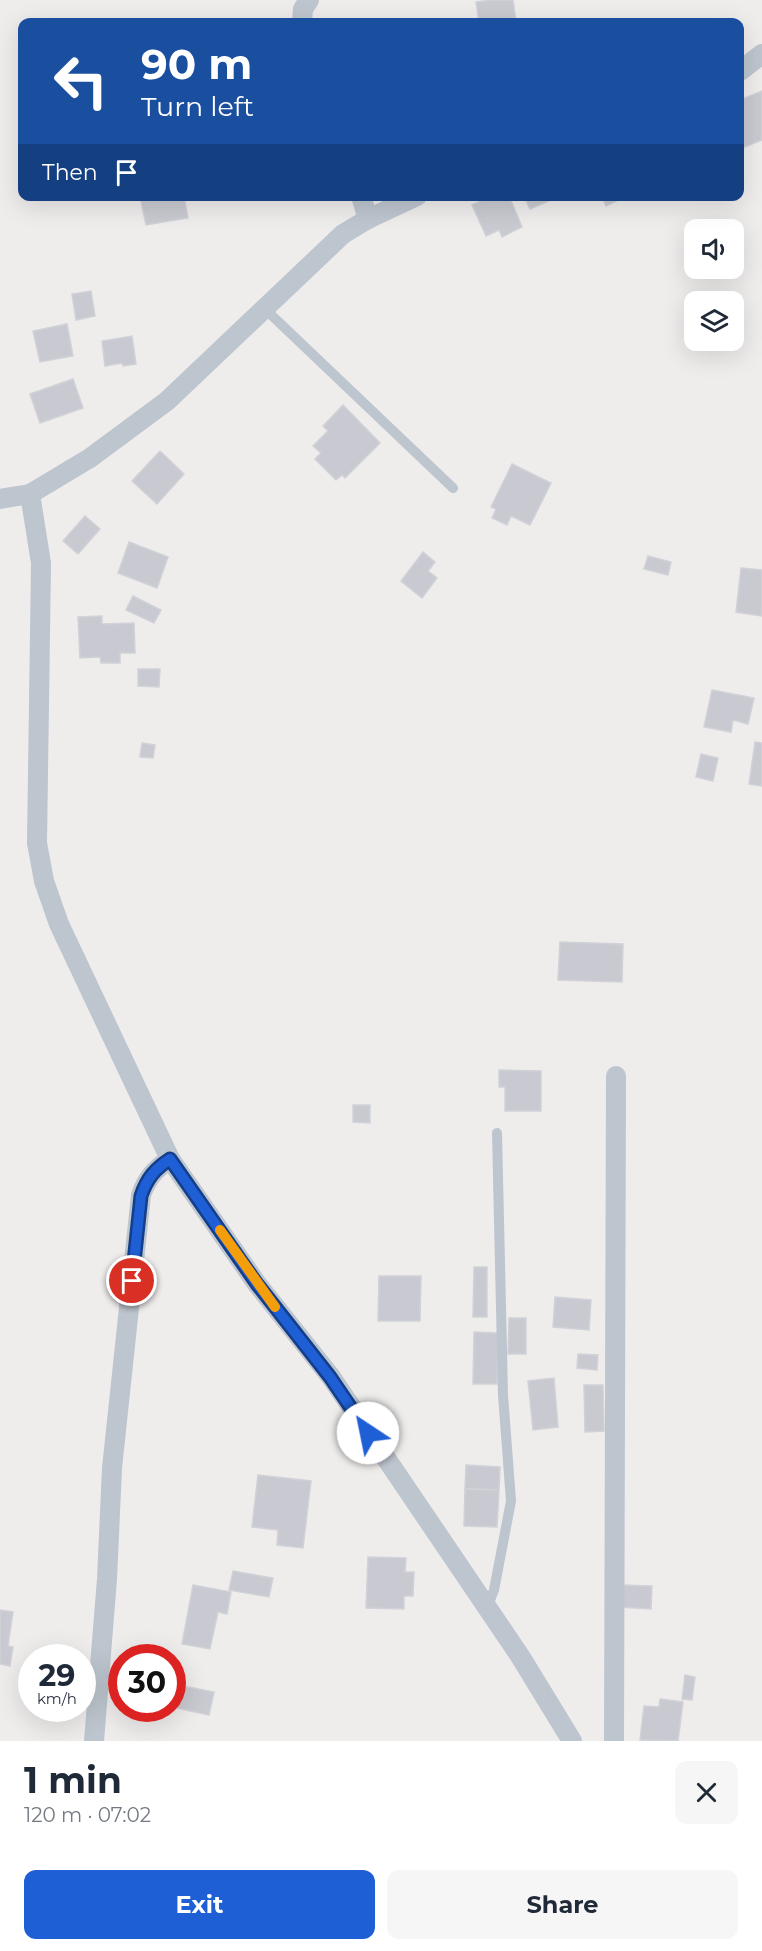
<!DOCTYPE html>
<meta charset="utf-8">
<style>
:root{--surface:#fff;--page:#f6f6f7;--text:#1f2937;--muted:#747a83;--accent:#1f5fd5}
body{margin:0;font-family:Montserrat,sans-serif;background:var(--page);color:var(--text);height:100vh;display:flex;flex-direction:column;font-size:22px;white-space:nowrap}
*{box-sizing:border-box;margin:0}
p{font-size:20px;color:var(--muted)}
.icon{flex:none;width:33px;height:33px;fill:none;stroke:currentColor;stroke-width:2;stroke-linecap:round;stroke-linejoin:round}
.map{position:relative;height:1741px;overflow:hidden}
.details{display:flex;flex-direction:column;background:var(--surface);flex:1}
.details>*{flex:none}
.hud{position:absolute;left:18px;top:18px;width:726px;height:183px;border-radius:12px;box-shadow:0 6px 24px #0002;background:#1a4fa0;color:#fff;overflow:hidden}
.fabs{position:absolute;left:684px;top:219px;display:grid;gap:12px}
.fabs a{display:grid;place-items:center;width:60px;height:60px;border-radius:12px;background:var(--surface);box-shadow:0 6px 24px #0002;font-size:30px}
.speed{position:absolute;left:18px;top:1644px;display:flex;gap:12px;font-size:30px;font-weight:700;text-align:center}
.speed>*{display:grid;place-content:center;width:78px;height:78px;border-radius:50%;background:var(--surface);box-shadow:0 6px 24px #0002;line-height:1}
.speed small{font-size:15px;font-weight:400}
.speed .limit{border:9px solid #d22;background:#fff;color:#111}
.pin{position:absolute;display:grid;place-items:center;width:51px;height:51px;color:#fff;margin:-26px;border:3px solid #fff;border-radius:50%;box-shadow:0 2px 6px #0007}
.me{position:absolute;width:66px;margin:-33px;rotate:326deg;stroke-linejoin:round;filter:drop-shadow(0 0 4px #0008)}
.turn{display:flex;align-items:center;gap:21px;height:126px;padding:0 24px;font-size:27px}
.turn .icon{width:78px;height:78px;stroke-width:2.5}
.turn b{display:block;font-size:42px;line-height:51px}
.then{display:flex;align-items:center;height:57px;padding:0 24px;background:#0003;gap:12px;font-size:22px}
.round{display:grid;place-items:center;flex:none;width:63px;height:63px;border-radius:12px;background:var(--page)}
.head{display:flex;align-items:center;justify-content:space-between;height:102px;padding:0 24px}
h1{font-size:36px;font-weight:700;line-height:45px}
.primary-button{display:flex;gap:12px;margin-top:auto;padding:12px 24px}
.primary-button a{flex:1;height:69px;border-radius:12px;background:var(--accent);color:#fff;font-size:24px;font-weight:700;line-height:69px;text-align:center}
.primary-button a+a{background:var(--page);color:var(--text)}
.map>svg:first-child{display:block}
</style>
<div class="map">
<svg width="762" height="1741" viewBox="0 0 762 1741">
<rect width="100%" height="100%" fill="#efecec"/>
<g fill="#c9cad1" stroke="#d0d2d8" stroke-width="1.5">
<path d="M492,0H513L516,22H479L476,2Z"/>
<path d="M762,91V140L740,149V100Z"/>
<path d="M140,196H184L188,218L146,225Z"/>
<path d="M492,196H509L522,227L502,237L499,230L486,236L472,205Z"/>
<path d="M524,196H560L530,209Z"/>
<path d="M602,196H626L606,206Z"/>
<path d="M91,291L95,316L76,320L72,294Z"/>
<path d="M67,324L73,356L40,362L33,331Z"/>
<path d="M132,336L136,364L123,366L122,363L105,366L102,341Z"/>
<path d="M73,379L83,408L40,423L30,394Z"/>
<path d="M343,405L380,443L345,478L342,475L336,480L315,459L321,453L313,446L328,431L323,426Z"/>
<path d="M160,451L184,474L157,504L132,481Z"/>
<path d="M512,464L551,483L530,525L511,516L507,525L492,518L496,509L491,507Z"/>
<path d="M85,516L100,529L78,554L63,541Z"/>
<path d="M129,542L168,557L157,588L118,573Z"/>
<path d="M423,552L435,562L428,571L437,578L422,598L401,581Z"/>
<path d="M648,556L671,562L668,575L644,569Z"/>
<path d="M741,568L762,570V616L736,612Z"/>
<path d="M133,596L161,610L154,623L126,610Z"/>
<path d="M102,616V624L134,623L135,653H120V663H101L100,657L80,658L78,617Z"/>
<path d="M138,669H160L159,687L138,686Z"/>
<path d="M712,690L754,698L748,724L733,720L731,732L704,727Z"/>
<path d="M755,742L762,743V786L749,784Z"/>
<path d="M142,743L155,745L153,758L140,757Z"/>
<path d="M701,754L718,758L713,781L696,777Z"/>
<path d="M560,942L623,944L622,982L558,980Z"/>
<path d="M499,1070L541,1071V1111H505V1087H499Z"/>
<path d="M353,1105H370V1123L353,1122Z"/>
<path d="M474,1267H487V1317H473Z"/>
<path d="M379,1276H421L420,1321H378Z"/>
<path d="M555,1297L591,1300L589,1330L553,1327Z"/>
<path d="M509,1318H526V1354H508Z"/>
<path d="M474,1332L498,1333L497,1384H473Z"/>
<path d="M578,1354L598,1355L597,1370L577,1368Z"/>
<path d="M554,1378L558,1427L533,1430L528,1381Z"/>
<path d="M584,1385H603L604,1431L585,1432Z"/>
<path d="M466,1465L500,1467L499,1490L465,1489Z"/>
<path d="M258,1475L311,1481L303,1548L277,1545L278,1530L252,1527Z"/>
<path d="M465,1489L499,1490L497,1527L464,1526Z"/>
<path d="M368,1557L406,1558L405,1572H414L413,1596H404V1609L366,1608Z"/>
<path d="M233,1571L273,1578L269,1597L229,1590Z"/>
<path d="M193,1585L231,1592L227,1614L218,1612L210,1649L182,1644Z"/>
<path d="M620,1585L652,1586L651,1609L619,1607Z"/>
<path d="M0,1610L13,1612L8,1646L13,1647L10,1666L0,1664Z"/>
<path d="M685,1675L695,1677L692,1700L682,1699Z"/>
<path d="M173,1684L214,1692L209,1715L172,1707Z"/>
<path d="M660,1699L683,1702L678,1741L640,1740L644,1706L659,1707Z"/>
</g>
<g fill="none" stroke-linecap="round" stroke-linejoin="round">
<g stroke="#bdc5ce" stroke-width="10">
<path d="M265,309L453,488"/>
<path d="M487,1608L494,1590L511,1501L503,1395L497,1133"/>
</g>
<g stroke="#bdc5ce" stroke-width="20">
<path d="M302,22L303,9L309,0"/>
<path d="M740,71L762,54"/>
<path d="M361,196L368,219"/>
<path d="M30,494L41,563L37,843L44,881L59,924L170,1159L257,1284L331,1377L520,1656L572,1741"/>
<path d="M0,499L30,494L90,458L167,401L343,234L368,219L417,196"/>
<path d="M94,1741L107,1579L112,1468L141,1195C147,1178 155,1169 170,1159"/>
<path d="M614,1741L616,1076"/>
</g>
</g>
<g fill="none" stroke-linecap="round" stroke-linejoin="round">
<defs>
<path id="route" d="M132,1281L141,1196C147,1178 155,1169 170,1159L257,1284L330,1377L368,1433"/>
</defs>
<use href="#route" stroke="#143e8a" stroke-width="15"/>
<use href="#route" stroke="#1f5fd5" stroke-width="10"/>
<path stroke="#f59e0b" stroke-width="10" d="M220,1230L275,1307"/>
</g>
</svg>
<div class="fabs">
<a><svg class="icon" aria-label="sound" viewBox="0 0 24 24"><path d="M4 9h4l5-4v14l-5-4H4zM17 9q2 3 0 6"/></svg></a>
<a><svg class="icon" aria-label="layers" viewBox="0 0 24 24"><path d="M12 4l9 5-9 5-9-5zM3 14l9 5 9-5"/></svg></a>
</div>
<div class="speed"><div>29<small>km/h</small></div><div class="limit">30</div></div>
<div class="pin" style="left:132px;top:1281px;background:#d93025"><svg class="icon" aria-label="arrive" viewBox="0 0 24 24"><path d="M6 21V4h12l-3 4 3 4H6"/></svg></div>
<svg class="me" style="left:368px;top:1433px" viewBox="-20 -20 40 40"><circle r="19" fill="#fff"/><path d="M0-13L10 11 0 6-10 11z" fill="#1f5fd5"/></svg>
<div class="hud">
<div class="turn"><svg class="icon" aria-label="left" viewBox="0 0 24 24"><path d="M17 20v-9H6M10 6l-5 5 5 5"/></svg><div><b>90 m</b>Turn left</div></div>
<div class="then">Then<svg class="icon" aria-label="arrive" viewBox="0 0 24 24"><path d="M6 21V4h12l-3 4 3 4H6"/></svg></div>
</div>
</div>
<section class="details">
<div class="head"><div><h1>1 min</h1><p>120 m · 07:02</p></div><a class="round"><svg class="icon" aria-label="close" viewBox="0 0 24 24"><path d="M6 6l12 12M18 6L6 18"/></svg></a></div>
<div class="primary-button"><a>Exit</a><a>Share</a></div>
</section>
